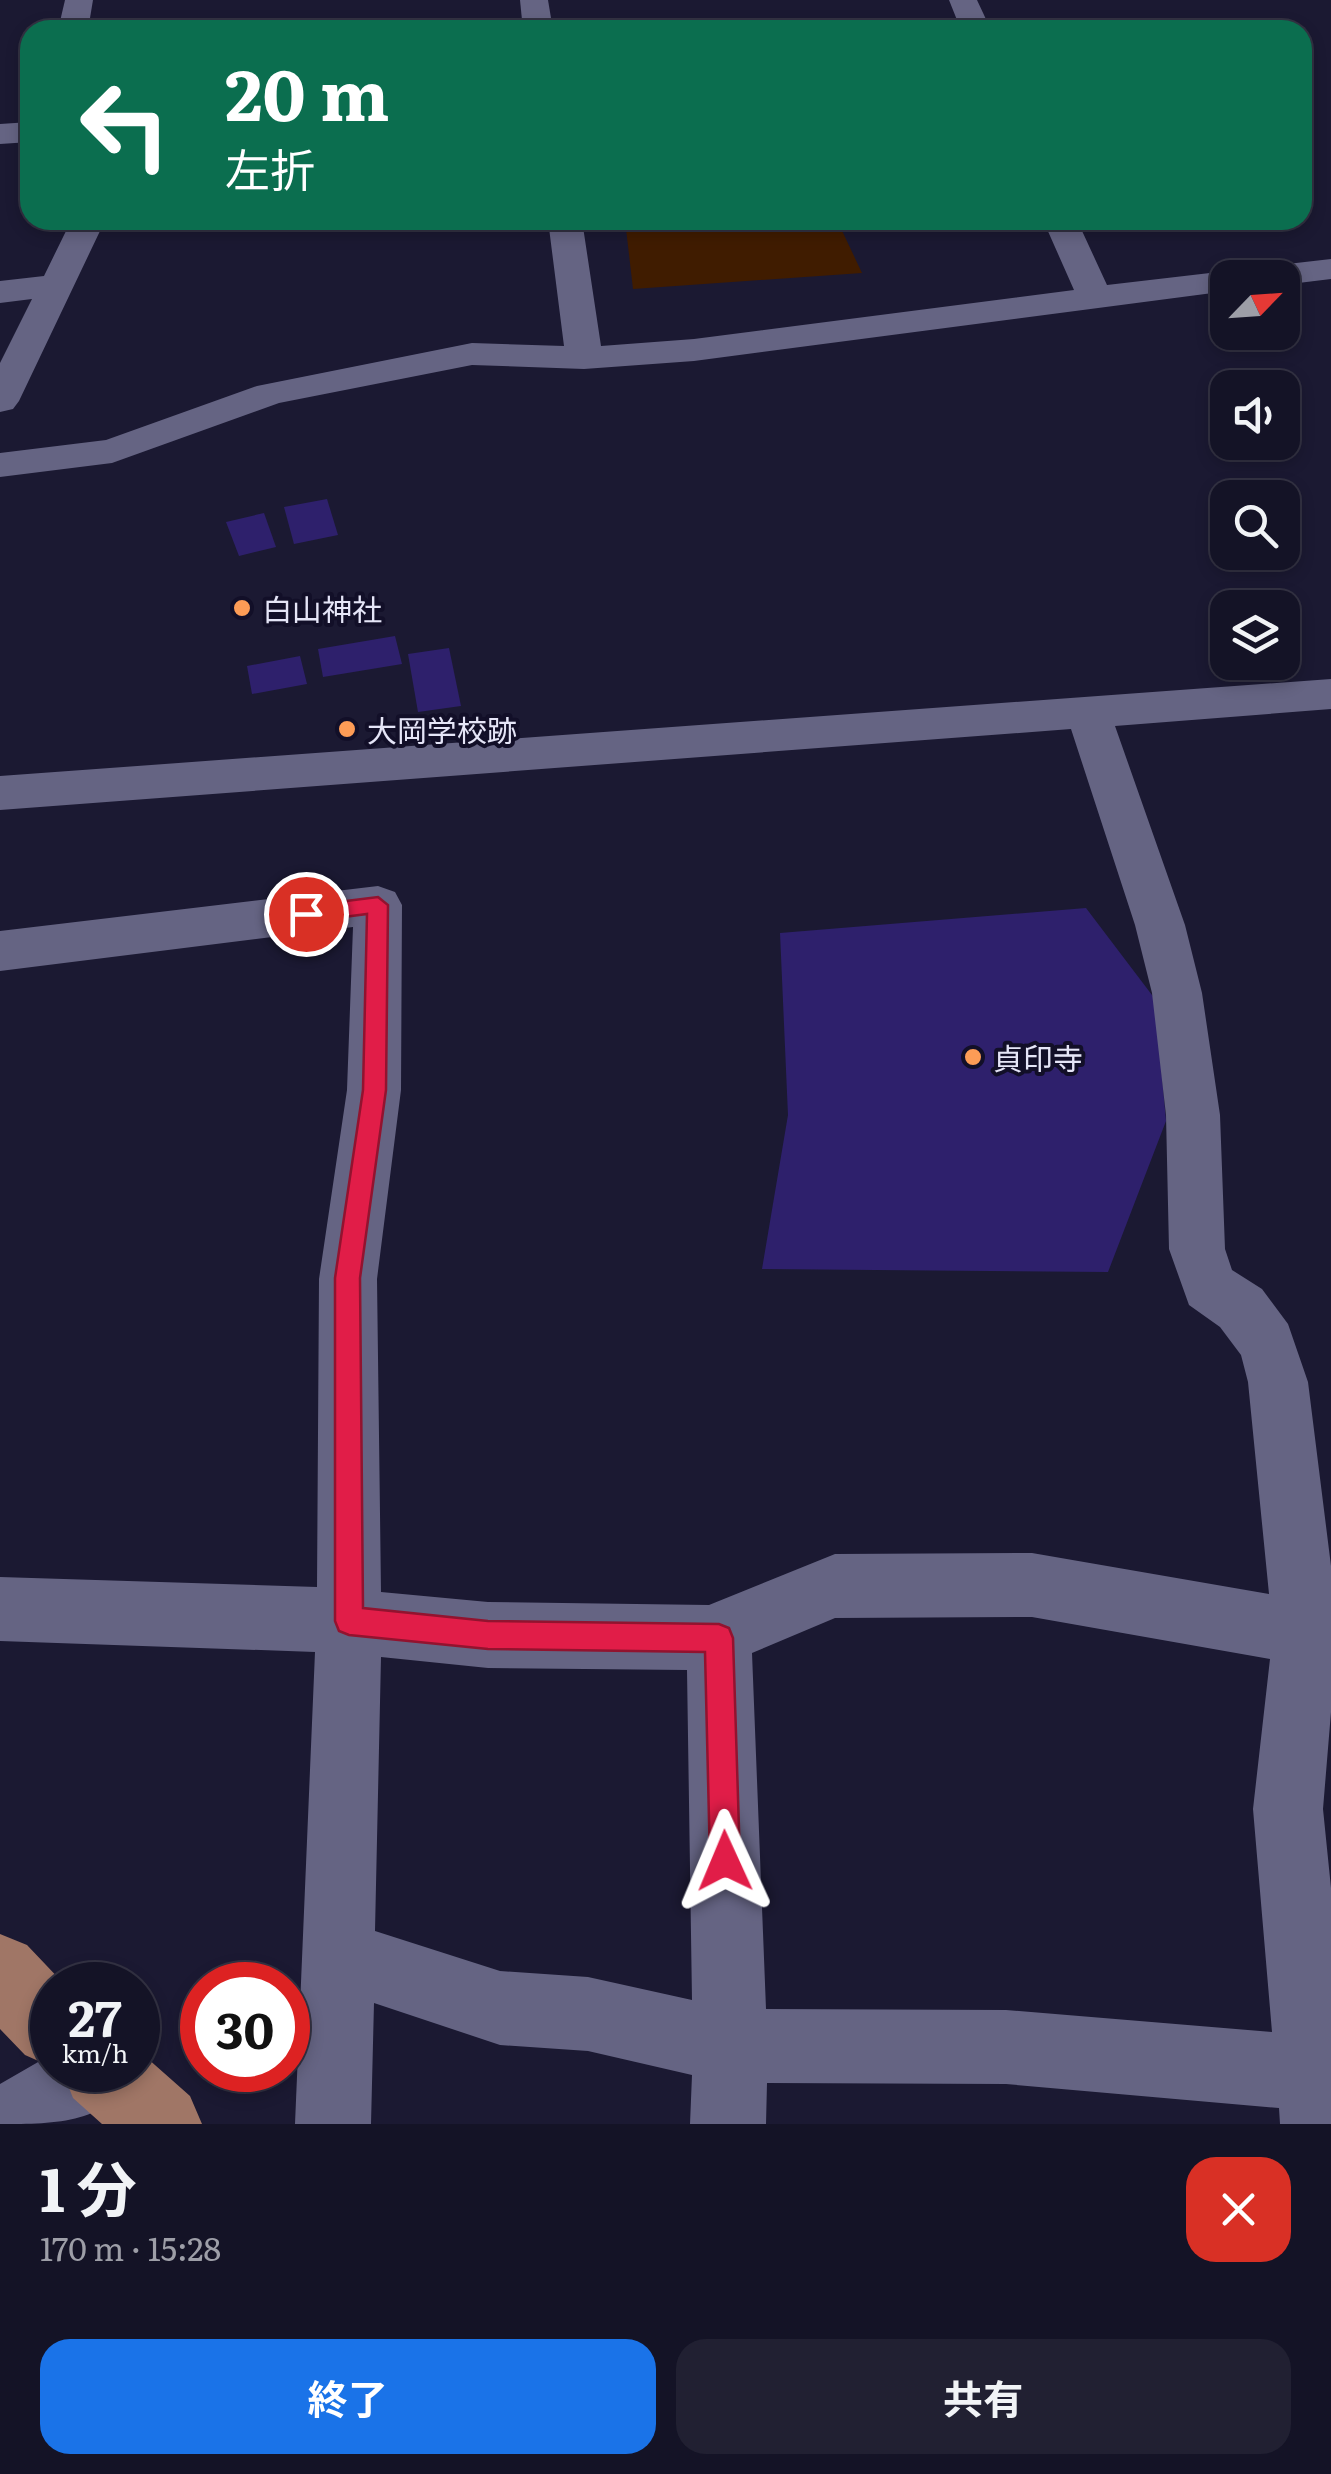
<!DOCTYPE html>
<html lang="ja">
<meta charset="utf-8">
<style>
:root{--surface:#141326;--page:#212032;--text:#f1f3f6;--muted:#9d9ea7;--line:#333243;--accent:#1a73e8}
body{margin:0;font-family:Literata,"Noto Sans JP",serif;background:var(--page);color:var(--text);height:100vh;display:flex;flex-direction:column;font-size:38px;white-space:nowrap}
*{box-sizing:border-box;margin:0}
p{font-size:32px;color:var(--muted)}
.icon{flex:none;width:55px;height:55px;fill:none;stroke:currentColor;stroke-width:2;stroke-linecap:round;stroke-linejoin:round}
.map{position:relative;height:2124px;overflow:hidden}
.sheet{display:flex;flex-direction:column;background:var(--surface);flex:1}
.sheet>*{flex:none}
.top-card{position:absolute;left:20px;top:20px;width:1292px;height:210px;border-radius:30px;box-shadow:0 5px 15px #0003,0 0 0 2px var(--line);background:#0b6e4f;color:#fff;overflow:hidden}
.needle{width:65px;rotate:65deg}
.fabs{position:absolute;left:1210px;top:260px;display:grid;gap:20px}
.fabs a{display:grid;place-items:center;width:90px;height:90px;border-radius:20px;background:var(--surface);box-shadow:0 5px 15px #0003,0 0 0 2px var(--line);font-size:50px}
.speed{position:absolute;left:30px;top:1962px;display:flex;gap:20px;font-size:50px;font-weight:700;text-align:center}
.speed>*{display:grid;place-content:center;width:130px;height:130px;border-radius:50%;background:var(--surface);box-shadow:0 5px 15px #0003,0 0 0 2px var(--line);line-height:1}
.speed small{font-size:25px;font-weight:400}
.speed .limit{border:15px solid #d22;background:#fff;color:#111}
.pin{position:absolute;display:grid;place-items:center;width:85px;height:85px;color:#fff;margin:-42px;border:5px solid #fff;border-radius:50%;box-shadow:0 2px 10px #0007}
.me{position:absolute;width:110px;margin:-55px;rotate:359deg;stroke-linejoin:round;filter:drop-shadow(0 0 8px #0008)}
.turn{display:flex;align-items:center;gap:35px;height:210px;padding:0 40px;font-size:45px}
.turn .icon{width:130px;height:130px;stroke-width:2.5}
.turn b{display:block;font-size:70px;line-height:85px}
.round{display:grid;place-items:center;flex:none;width:105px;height:105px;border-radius:30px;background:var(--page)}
.summary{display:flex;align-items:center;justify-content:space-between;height:170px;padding:0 40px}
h1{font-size:60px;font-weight:700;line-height:75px}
.cta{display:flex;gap:20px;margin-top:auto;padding:20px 40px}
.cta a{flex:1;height:115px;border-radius:30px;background:var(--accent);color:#fff;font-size:40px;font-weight:700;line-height:115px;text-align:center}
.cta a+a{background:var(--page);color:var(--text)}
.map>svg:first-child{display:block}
</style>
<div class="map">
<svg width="1331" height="2124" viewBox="0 0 1331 2124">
<rect width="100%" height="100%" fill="#1b1932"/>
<path fill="#401c00" d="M625,220H837L862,273L633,289Z"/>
<g fill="#2e206c">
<path d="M327,499L338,535L294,544L284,507Z"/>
<path d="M264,513L276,547L239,556L226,522Z"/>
<path d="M395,636L402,664L323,677L318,649Z"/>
<path d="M449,648L461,706L418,712L408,654Z"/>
<path d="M300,656L307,684L252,694L247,666Z"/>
<path d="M1086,908L1155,999L1166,1121L1108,1272L762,1269L788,1115L780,933Z"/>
</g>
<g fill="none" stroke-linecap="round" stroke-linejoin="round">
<g fill="#656483" fill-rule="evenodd">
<path d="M65,0H93L88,30H58Z"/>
<path d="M520,0H548L553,30H523Z"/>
<path d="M949,0H977L991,30H961Z"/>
<path d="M30,122V142L0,144V124Z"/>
<path d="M66,220H100V231L19,401L13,409L0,412V363L32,299L0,303V281L44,276L66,231Z"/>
<path d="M548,220H582L601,346L694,339L1074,290L1043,220H1077L1107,285L1331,259V279L1282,285V278H1228V291L694,361L584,369L472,365L279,403L112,463L0,477V453L106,440L257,386L472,343L564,346Z"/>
<path d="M1331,679V709L1115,726L1185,925L1202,993L1220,1115L1225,1249L1232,1270L1262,1289L1288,1324L1308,1382L1331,1566V1712L1323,1809L1331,1888V2124H1280L1279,2108L1006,2084L767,2083L766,2124H690L692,2075L588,2051L500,2045L374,2003L371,2124H295L315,1652L0,1641V1577L317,1587L319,1279L347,1090L353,927L0,971V931L378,886L395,892L402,905L401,1090L377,1279L381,1592L488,1602L709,1605L835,1554L1032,1553L1269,1594L1248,1382L1241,1355L1220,1327L1189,1305L1169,1249L1166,1115L1152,993L1135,925L1071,729L0,810V776ZM1032,1617L1270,1659L1253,1809L1272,2032L1006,2010L766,2009L752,1653L835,1618ZM381,1657L488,1668L687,1670L692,2000L588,1977L500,1971L375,1931Z"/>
<path d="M52,2054V2070H136C110,2124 57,2124 0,2124V2084Z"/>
</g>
<g fill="#a07666" fill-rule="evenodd">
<path d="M0,1934L27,1945L65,1985H52V2067L25,2055L0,2029Z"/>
<path d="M138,2050L190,2096L202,2124H102L73,2098L62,2070H138Z"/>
</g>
</g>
<path fill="#e11d48" stroke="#92132f" stroke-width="2.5" d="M378,897L388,905L386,1090L360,1278L363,1608L488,1621L719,1624L729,1628L733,1638L740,1861L736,1872L725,1876L714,1872L710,1861L705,1652L488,1649L349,1635L339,1631L335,1621V1278L363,1090L367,914L306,922L295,914L306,906Z"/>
<g fill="#fd9c56" stroke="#120f28" stroke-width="4">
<circle cx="242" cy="608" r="10"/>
<circle cx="347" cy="729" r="10"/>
<circle cx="973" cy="1057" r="10"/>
</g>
<g text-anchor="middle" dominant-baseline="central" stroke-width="8" stroke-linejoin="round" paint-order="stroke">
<g font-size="30" fill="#e5e5f7" stroke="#120f28" text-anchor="start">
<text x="262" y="608">白山神社</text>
<text x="367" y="729">大岡学校跡</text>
<text x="993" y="1057">貞印寺</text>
</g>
</g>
</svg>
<div class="fabs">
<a><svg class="needle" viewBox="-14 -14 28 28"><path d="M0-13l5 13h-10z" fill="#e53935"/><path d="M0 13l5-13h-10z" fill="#9d9ea7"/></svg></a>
<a><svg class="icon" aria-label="sound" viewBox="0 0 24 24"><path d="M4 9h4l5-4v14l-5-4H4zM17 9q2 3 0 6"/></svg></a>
<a><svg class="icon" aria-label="search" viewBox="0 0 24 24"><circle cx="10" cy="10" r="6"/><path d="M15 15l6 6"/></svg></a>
<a><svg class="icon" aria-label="layers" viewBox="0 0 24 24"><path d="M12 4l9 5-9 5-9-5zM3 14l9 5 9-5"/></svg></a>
</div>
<div class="speed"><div>27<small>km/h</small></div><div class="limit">30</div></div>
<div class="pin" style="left:306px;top:914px;background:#d93025"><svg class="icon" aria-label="arrive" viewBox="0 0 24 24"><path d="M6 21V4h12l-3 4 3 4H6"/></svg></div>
<svg class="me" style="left:725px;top:1861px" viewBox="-20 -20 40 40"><path d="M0-17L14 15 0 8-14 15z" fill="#e11d48" stroke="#fff" stroke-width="4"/></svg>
<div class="top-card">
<div class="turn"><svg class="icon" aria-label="left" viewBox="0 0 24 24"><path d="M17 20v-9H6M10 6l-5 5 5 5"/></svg><div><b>20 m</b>左折</div></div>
</div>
</div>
<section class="sheet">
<div class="summary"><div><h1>1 分</h1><p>170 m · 15:28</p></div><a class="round" style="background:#d93025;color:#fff"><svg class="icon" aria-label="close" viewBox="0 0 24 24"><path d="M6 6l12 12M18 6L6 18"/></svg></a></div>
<div class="cta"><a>終了</a><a>共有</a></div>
</section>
